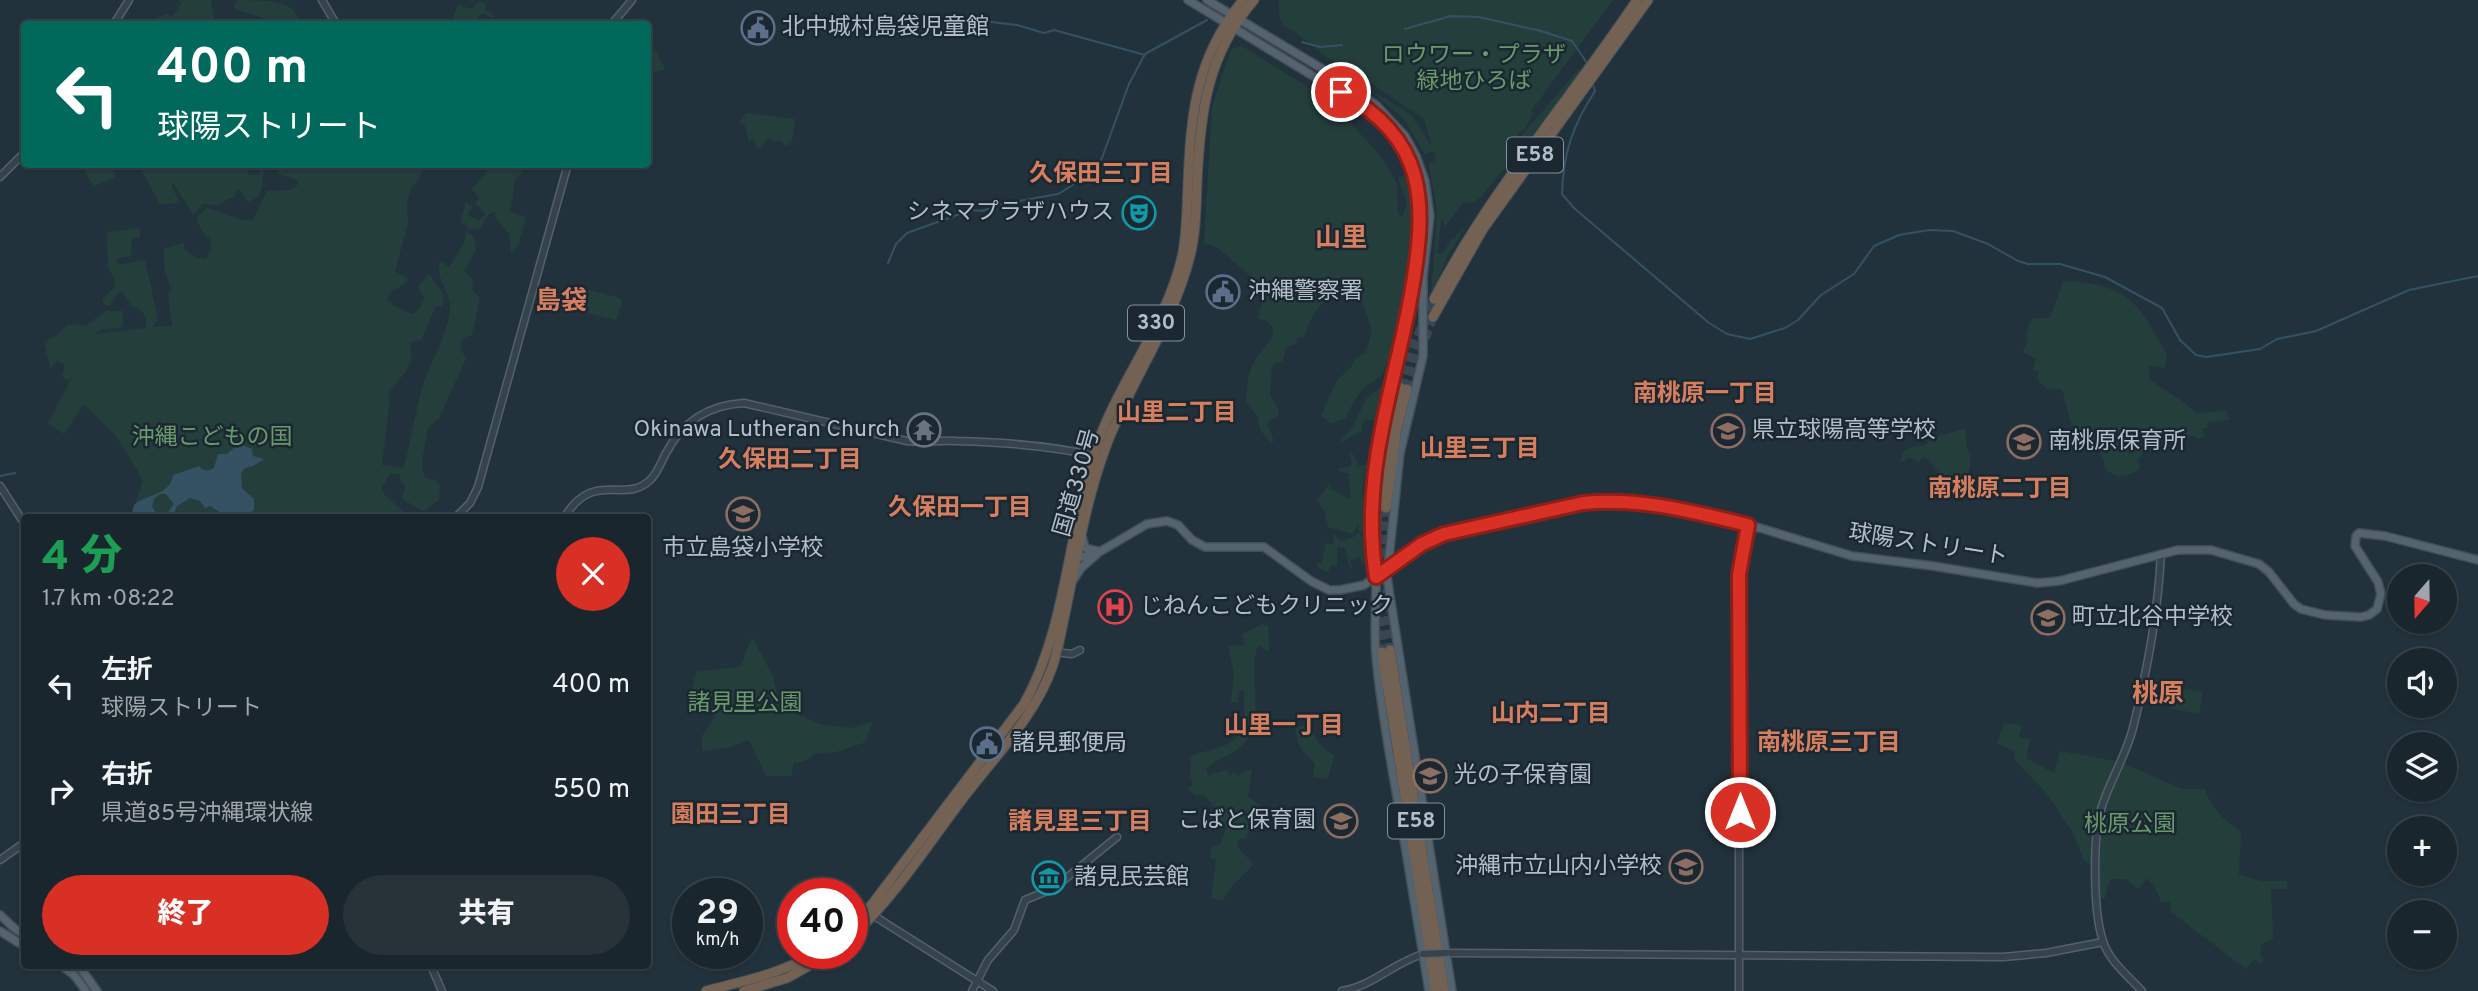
<!DOCTYPE html>
<html lang="ja">
<meta charset="utf-8">
<style>
:root{--surface:#1a262d;--page:#273239;--text:#f1f3f6;--muted:#9fa5aa;--line:#384349;--accent:#d93025}
body{margin:0;font-family:Overpass,"Noto Sans JP",sans-serif;background:var(--page);color:var(--text);height:100vh;display:flex;flex-direction:column;font-size:26px;white-space:nowrap}
*{box-sizing:border-box;margin:0}
p{font-size:23px;color:var(--muted)}
.icon{flex:none;width:38px;height:38px;fill:none;stroke:currentColor;stroke-width:2;stroke-linecap:round;stroke-linejoin:round}
.map{position:relative;flex:1;overflow:hidden}
.drawer{position:absolute;left:21px;top:514px;width:630px;height:455px;display:flex;flex-direction:column;background:var(--surface);border-radius:7px;box-shadow:0 2px 5px #0004,0 0 0 2px var(--line)}
.drawer>*{flex:none}
.guide{position:absolute;left:21px;top:21px;width:630px;height:147px;border-radius:7px;box-shadow:0 2px 5px #0004,0 0 0 2px var(--line);background:#00695c;color:#fff;overflow:hidden}
.needle{width:46px;rotate:200deg}
.buttons{position:absolute;left:2387px;top:564px;display:grid;gap:14px}
.buttons a{display:grid;place-items:center;width:70px;height:70px;border-radius:50%;background:var(--surface);box-shadow:0 2px 5px #0004,0 0 0 2px var(--line);font-size:35px}
.speed{position:absolute;left:672px;top:878px;display:flex;gap:14px;font-size:35px;font-weight:700;text-align:center}
.speed>*{display:grid;place-content:center;width:91px;height:91px;border-radius:50%;background:var(--surface);box-shadow:0 2px 5px #0004,0 0 0 2px var(--line);line-height:1}
.speed small{font-size:18px;font-weight:400}
.speed .limit{border:10px solid #d22;background:#fff;color:#111}
.pin{position:absolute;display:grid;place-items:center;width:60px;height:60px;color:#fff;margin:-30px;border:4px solid #fff;border-radius:50%;box-shadow:0 2px 7px #0007}
.me{position:absolute;width:77px;margin:-38px;rotate:0deg;stroke-linejoin:round;filter:drop-shadow(0 0 5px #0008)}
.turn{display:flex;align-items:center;gap:24px;height:147px;padding:0 21px;font-size:32px}
.turn .icon{width:91px;height:91px;stroke-width:2.5}
.turn b{display:block;font-size:49px;line-height:60px}
.round{display:grid;place-items:center;flex:none;width:74px;height:74px;border-radius:37px;background:var(--page)}
.headline{display:flex;align-items:center;justify-content:space-between;height:119px;padding:0 21px}
h1{font-size:42px;font-weight:800;line-height:52px;color:#1e9e55}
.button{display:flex;gap:14px;margin-top:auto;padding:14px 21px}
.button a{flex:1;height:80px;border-radius:42px;background:var(--accent);color:#fff;font-size:28px;font-weight:800;line-height:80px;text-align:center}
.button a+a{background:var(--page);color:var(--text)}
ul{padding:0;list-style:none}
li{display:flex;align-items:center;gap:21px;height:105px;padding:0 21px}
li div{flex:1}
li b{display:block;font-size:26px}
li em{font-style:normal}
.map>svg:first-child{display:block}
</style>
<div class="map">
<svg width="2478" height="991" viewBox="0 0 2478 991">
<rect width="100%" height="100%" fill="#22323c"/>
<g fill="#243e3c">
<path d="M179,0H211L215,24H161L154,20L165,14L173,16L181,3Z"/>
<path d="M237,0L270,1L286,5L292,9L298,19L313,24H273L269,20L238,10L234,6Z"/>
<path d="M1279,0H1613L1531,111L1533,113L1525,129L1519,132L1515,143L1579,69L1580,71L1564,96L1481,197L1472,203L1463,202L1445,228L1442,218L1437,253L1442,254L1451,240L1465,227L1447,257L1431,297L1437,212L1429,164L1435,160L1439,182L1434,151L1424,154L1405,120L1366,87L1413,116L1432,147L1424,119L1354,72L1326,57L1300,36L1283,25L1279,15Z"/>
<path d="M480,1L486,4L485,10L494,14L493,18L482,13L472,24H451L456,9L459,5L471,9Z"/>
<path d="M650,40L665,69L648,74V41Z"/>
<path d="M1242,46L1333,103L1382,158L1397,183L1398,212L1402,218L1407,203L1398,178L1406,175L1414,224L1412,250L1392,349L1381,377C1362,385 1354,399 1346,418L1331,423L1321,416L1337,380L1351,367L1354,360L1364,353L1368,345L1372,330L1362,301C1326,290 1315,305 1304,337L1298,338L1296,344L1287,346L1283,361L1275,363L1272,367L1270,395L1279,411V416L1272,419L1267,424L1274,441L1271,443L1260,430L1257,415L1246,403C1247,389 1247,376 1253,364C1259,350 1292,327 1257,318L1266,290L1217,247L1204,243L1212,107L1231,49Z"/>
<path d="M747,113L795,119L792,142L786,146L779,140L774,142L769,138L758,149L753,139L749,141L745,126L739,122Z"/>
<path d="M304,164L425,165L417,183L411,187L407,205L408,224L395,271L409,280L389,294L387,300L396,307L412,314L420,308L424,297L418,287L429,274L444,295L442,306H436L422,339L410,342C416,370 401,374 388,395L390,399L382,465L404,468C410,442 415,414 422,388C430,363 446,338 450,311C452,290 435,283 440,260L449,267L464,243L466,231L474,237L476,250L464,271L472,279L473,290L480,298L472,335L463,338L460,348L466,358L439,419L428,427L422,461L424,477L435,480L440,485L439,500L423,511L402,499L405,486L400,480V475L391,473L382,487L384,494L410,518H131L143,480L116,436L84,404L64,434L48,423L73,375L68,381L62,376L65,365L58,361L50,368L44,342L57,335L68,324L85,326L106,311H123V327L100,330L94,334L146,328C147,317 143,308 131,306L123,292L118,293L109,306L104,304L102,299L115,287L114,278L108,268L107,232L140,228V237L132,239L131,256L117,258L118,265L145,260L158,319L153,327L172,326L168,295L171,290L164,268V248L184,243V249L197,258L206,259L211,249L210,239L202,231L196,218L207,208C222,211 237,222 253,220L267,191L291,190L297,186L298,180L278,174L280,166L292,165L299,169Z"/>
<path d="M83,165H126L114,169L115,178L94,186L86,174Z"/>
<path d="M130,165H234L248,167V174L259,175L260,171H264L262,188L258,197L248,202L241,191L236,190L235,197L226,200L219,205L203,204L193,214L173,183L171,185L180,203L160,204L140,168Z"/>
<path d="M490,165H527L515,180L511,208L509,209L511,212L526,217L518,246L511,254L509,234L494,216L496,212L489,214L480,229L469,230L466,224L460,223L466,202L473,208L469,211L468,216L479,220L486,214L475,203L479,198L472,189L486,173Z"/>
<path d="M2063,281C2125,283 2140,302 2167,355L2165,368L2149,366L2150,380L2182,401L2197,414L2226,410L2230,420L2209,422L2207,428L2202,429L2205,436L2198,439L2191,435L2186,441L2172,430L2157,446L2147,439L2145,450L2137,461L2140,466C2137,475 2126,475 2117,476L2107,471L2098,447L2092,450L2087,445L2090,440L2080,434L2079,429L2071,424L2062,389L2049,390L2038,381L2039,372L2033,369L2036,359L2023,352L2028,338L2026,336L2029,323L2033,318H2050Z"/>
<path d="M582,288L620,298L622,303L616,320L575,310Z"/>
<path d="M1381,387L1386,393L1380,419L1376,421L1365,419L1361,428L1362,431L1338,444L1353,426L1366,399Z"/>
<path d="M1966,428C1964,459 1980,454 1961,487L1949,486L1928,459L1923,457L1919,462L1907,457L1905,461H1900L1904,451L1911,447L1925,445L1935,437Z"/>
<path d="M1350,454H1353L1359,466L1368,464L1364,474L1362,499L1366,501L1365,536L1359,531L1358,524L1353,534L1328,527L1325,512L1317,500L1330,483L1332,490L1351,499L1349,484L1350,474L1338,471L1340,467L1348,468L1352,464Z"/>
<path d="M1333,533L1339,540C1347,541 1352,539 1358,533L1367,540L1369,563L1363,564L1359,557L1350,561L1353,569H1350L1345,548L1337,547V565H1331L1328,572L1319,569L1317,563H1322L1326,543L1334,544Z"/>
<path d="M1264,623L1265,626H1268L1269,651L1258,646C1247,677 1266,713 1245,742C1236,755 1213,759 1206,770L1208,775L1226,770L1229,775L1236,773L1238,776L1252,768L1248,797L1260,805L1257,819L1245,839L1240,838L1237,846L1253,864C1244,876 1228,887 1223,901L1211,898L1216,860L1210,858L1211,848L1221,844L1226,827C1217,815 1214,804 1203,794L1196,796L1187,789L1193,784L1190,775L1191,756C1208,749 1227,750 1239,734L1236,732V723H1244V690L1239,692L1238,702H1231L1234,674L1228,646L1244,645L1242,634Z"/>
<path d="M752,637L773,676L777,694L792,711L819,724L851,728L872,722L866,742L836,752L815,754L805,761L794,763L791,776H766L749,740L730,747L702,751V736L714,717L709,689L691,692L697,671L740,667Z"/>
<path d="M2174,687L2203,692L2199,714L2170,708Z"/>
<path d="M1308,723C1315,738 1320,748 1334,755L1328,779L1313,777L1315,763C1302,751 1298,748 1295,728Z"/>
<path d="M2004,723L2022,726L2019,737L2030,740L2026,758L2054,773L2060,751L2121,762L2182,789H2205C2211,809 2224,820 2241,832L2239,875L2261,881H2287V889H2271L2273,939L2261,944L2260,956L2264,960L2260,964L2254,959L2246,969L2171,912L2170,902H2161L2155,887L2147,878L2139,889L2126,879H2110L2105,898H2097V868L2084,860L2074,835L2047,794L2014,759L2015,752L1997,743Z"/>
</g>
<path fill="#355164" fill-rule="evenodd" d="M242,445L252,449L253,456L264,459L253,466L245,468L241,473L242,488L254,499V510L248,515V518H238L234,514L228,517L210,506L205,508L200,501L190,498L177,506L173,515L174,518H134L132,513L134,505C146,494 171,495 173,475L199,466C203,471 208,472 214,468L218,454H227L236,446ZM160,494H166L174,504L166,515H158L152,507L154,499Z"/>
<g fill="none" stroke-linecap="round" stroke-linejoin="round">
<g stroke="#355164" stroke-width="2">
<path d="M991,22L1017,25L1044,33L1054,30L1145,55"/>
<path d="M1405,29L1451,16L1479,17L1541,31L1572,41L1587,63"/>
<path d="M1302,42L1320,47L1342,45"/>
<path d="M1593,85L1595,91C1573,125 1563,153 1562,194L1574,208L1709,323L1727,334L1750,339L1785,328L1798,320L1821,295L1854,274L1874,246L1899,235L1929,230L1953,231L1988,244L2018,261L2028,264H2060L2105,277L2162,308L2180,340L2196,355L2206,357L2260,349L2277,339L2316,331L2409,290L2478,276"/>
<path d="M888,263L896,244L907,233L971,210L982,211L1002,204L1058,194L1083,179L1095,169L1102,158L1129,84L1145,54L1207,20"/>
<path d="M0,476L15,473"/>
</g>
<g stroke="#384751" stroke-width="9" stroke-dasharray="9 4.5" stroke-linecap="butt">
<path d="M1400,387L1414,344L1434,299"/>
<path d="M1407,389L1433,317"/>
<path d="M1386,508L1385,561L1390,650"/>
<path d="M1376,563L1378,508"/>
<path d="M1378,604L1382,652"/>
</g>
<defs>
<g id="minor">
<path d="M322,0L336,24"/>
<path d="M114,24L129,0"/>
<path d="M612,24L632,0"/>
<path d="M0,177L24,153"/>
<path d="M0,486L24,523"/>
<path d="M455,518L470,503L478,487L568,164"/>
<path d="M564,518C593,469 624,504 649,481C657,475 661,462 666,453C683,421 708,405 744,403L907,441C924,443 939,440 956,441C1003,442 1051,446 1097,456"/>
<path d="M1055,652L1072,654L1080,650"/>
<path d="M0,860L24,843"/>
<path d="M871,914L993,991"/>
<path d="M1447,953L2003,957L2046,953L2103,942"/>
<path d="M431,966L442,991"/>
<path d="M972,991L988,960L1014,930L1025,900L1054,888L1117,837"/>
<path d="M1342,991C1373,986 1393,963 1423,954"/>
<path d="M1739,991V574L1748,525"/>
<path d="M2142,991C2128,976 2109,961 2103,941C2093,912 2092,832 2103,803C2112,777 2126,755 2133,728C2147,672 2158,612 2161,554"/>
</g>
<g id="major">
<path d="M1188,0L1369,110C1410,144 1426,195 1419,247C1406,338 1376,426 1371,518C1369,540 1375,561 1376,582C1376,607 1374,631 1376,656C1380,703 1389,751 1397,797C1408,862 1418,927 1429,991"/>
<path d="M1207,0L1346,83L1376,105L1405,136L1416,156L1425,181L1430,216L1423,276V356L1400,453L1387,577L1452,991"/>
<path d="M1082,536L1085,548L1098,551"/>
<path d="M1073,556L1081,557L1096,554L1147,524L1167,521L1178,525L1192,540L1205,547H1264L1311,581L1329,590H1340L1364,585L1422,544L1444,534L1583,503L1619,500L1641,503L1760,528L1852,556L1933,566L2037,583L2059,581L2178,550H2211L2259,564L2269,572L2294,604L2301,609L2325,615L2361,617L2369,615L2377,609L2381,594L2378,582L2355,546L2356,536L2359,533L2385,536L2478,560"/>
<path d="M1074,579L1081,568L1096,555"/>
<path d="M0,915L14,928L24,934"/>
<path d="M0,931L24,946"/>
<path d="M62,966L74,975L86,991"/>
<path d="M79,966L97,991"/>
</g>
<g id="highway">
<path d="M1434,299C1490,191 1570,100 1637,0"/>
<path d="M1433,317L1483,229L1648,0"/>
<path d="M1378,508L1388,430L1400,387"/>
<path d="M1386,508L1396,433L1407,389"/>
<path d="M1390,650L1444,991"/>
<path d="M1382,652L1436,991"/>
<path d="M852,926L873,903L1024,704C1067,628 1068,529 1097,445C1120,379 1169,321 1183,252C1187,230 1187,206 1188,183C1191,112 1196,58 1243,0"/>
<path d="M852,937C894,897 927,846 961,801C992,760 1037,714 1053,665C1059,647 1062,627 1066,609C1077,556 1086,501 1105,449C1129,383 1173,325 1190,256C1196,233 1196,207 1197,183C1200,113 1207,55 1254,0"/>
<path d="M706,991C743,981 781,974 813,954"/>
<path d="M744,991L787,978L830,954"/>
</g>
</defs>
<use href="#minor" stroke="#54616a" stroke-width="9"/>
<use href="#major" stroke="#424f58" stroke-width="10"/>
<use href="#highway" stroke="#414e57" stroke-width="11"/>
<use href="#minor" stroke="#36434d" stroke-width="6"/>
<use href="#major" stroke="#54636d" stroke-width="7"/>
<use href="#highway" stroke="#736153" stroke-width="9"/>
<defs>
<path id="minor-bridge" d="M1423,954L1447,953"/>
</defs>
<use href="#minor-bridge" stroke="#54616a" stroke-width="9" stroke-linecap="butt"/>
<use href="#minor-bridge" stroke="#36434d" stroke-width="6"/>
</g>
<g fill="none" stroke-linecap="round" stroke-linejoin="round">
<defs>
<path id="route" d="M1341,92C1427,139 1427,202 1412,289C1404,336 1391,382 1382,429C1372,478 1368,527 1376,577L1422,544L1444,534L1583,503C1639,497 1694,512 1748,525L1739,574L1740,812"/>
</defs>
<use href="#route" stroke="#8d1f18" stroke-width="18"/>
<use href="#route" stroke="#d93025" stroke-width="12"/>
</g>
<defs>
<symbol id="civic-ring" viewBox="-11 -11 22 22"><circle r="9.5" fill="#1b2831" stroke="#5c6f8a" stroke-width="1.5"/><path d="M-.6-6.5H3V-4.5H.6V-3L4-1V1h2V6H-6V1h2V-1L-.6-3ZM-1.2 2.5V6h2.4V2.5Z" fill="#5c6f8a"/></symbol>
<symbol id="theatre-ring" viewBox="-11 -11 22 22"><circle r="9.5" fill="#1b2831" stroke="#0f9aa8" stroke-width="1.5"/><path d="M-5-5.5Q0-4 5-5.5V0Q5 5 0 6Q-5 5-5 0ZM-3.3-2.5H-1v1.5H-3.3ZM1-2.5H3.3v1.5H1ZM-2.8 1Q0 5.5 2.8 1Z" fill="#0f9aa8"/></symbol>
<symbol id="temple-ring" viewBox="-11 -11 22 22"><circle r="9.5" fill="#1b2831" stroke="#6b7280" stroke-width="1.5"/><path d="M0-6L5-2H3V0L6.5 2.5H4V6H1.5V3h-3V6H-4V2.5H-6.5L-3 0V-2H-5Z" fill="#6b7280"/></symbol>
<symbol id="school-ring" viewBox="-11 -11 22 22"><circle r="9.5" fill="#1b2831" stroke="#8d6e63" stroke-width="1.5"/><path d="M0-5L7-2L0 1L-7-2ZM-4 1L0 2.5L4 1V4Q0 6-4 4Z" fill="#8d6e63"/></symbol>
<symbol id="hospital-ring" viewBox="-11 -11 22 22"><circle r="9.5" fill="#1b2831" stroke="#e0444e" stroke-width="1.5"/><path d="M-5-5h3v3.5h4V-5h3V5h-3V1.5h-4V5h-3Z" fill="#e0444e"/></symbol>
<symbol id="museum-ring" viewBox="-11 -11 22 22"><circle r="9.5" fill="#1b2831" stroke="#0f9aa8" stroke-width="1.5"/><path d="M0-6L6-3V-2H-6V-3ZM-5-1h2V3h-2ZM-1-1h2V3h-2ZM3-1h2V3H3ZM-6 4H6V6H-6Z" fill="#0f9aa8"/></symbol>
</defs>
<g fill-rule="evenodd">
<use href="#civic-ring" x="739" y="9" width="38" height="38"/>
<use href="#theatre-ring" x="1120" y="194" width="38" height="38"/>
<use href="#civic-ring" x="1204" y="273" width="38" height="38"/>
<use href="#temple-ring" x="905" y="411" width="38" height="38"/>
<use href="#school-ring" x="1709" y="412" width="38" height="38"/>
<use href="#school-ring" x="2005" y="423" width="38" height="38"/>
<use href="#school-ring" x="724" y="495" width="38" height="38"/>
<use href="#hospital-ring" x="1096" y="588" width="38" height="38"/>
<use href="#school-ring" x="2029" y="599" width="38" height="38"/>
<use href="#civic-ring" x="968" y="725" width="38" height="38"/>
<use href="#school-ring" x="1411" y="757" width="38" height="38"/>
<use href="#school-ring" x="1322" y="802" width="38" height="38"/>
<use href="#school-ring" x="1667" y="848" width="38" height="38"/>
<use href="#museum-ring" x="1030" y="859" width="38" height="38"/>
</g>
<g text-anchor="middle" dominant-baseline="central" stroke-width="5" stroke-linejoin="round" paint-order="stroke">
<g fill="#1b2831" stroke="#85919b" stroke-width="2">
<rect x="1507" y="137.5" width="56" height="35" rx="5"/>
<rect x="1128" y="305.5" width="56" height="35" rx="5"/>
<rect x="1388" y="803.5" width="56" height="35" rx="5"/>
</g>
<g font-size="21" font-weight="bold" fill="#b2bec8">
<text x="1535" y="155">E58</text>
<text x="1156" y="323">330</text>
<text x="1416" y="821">E58</text>
</g>
<g font-size="23" fill="#b2bec8" stroke="#1b2831" text-anchor="start">
<text x="782" y="28">北中城村島袋児童館</text>
<text x="1114" y="213" text-anchor="end">シネマプラザハウス</text>
<text x="1248" y="292">沖縄警察署</text>
<text x="900" y="430" text-anchor="end">Okinawa Lutheran Church</text>
<text x="1752" y="431">県立球陽高等学校</text>
<text x="2048" y="442">南桃原保育所</text>
<text x="743" y="549" text-anchor="middle">市立島袋小学校</text>
<text x="1140" y="607">じねんこどもクリニック</text>
<text x="2072" y="618">町立北谷中学校</text>
<text x="1012" y="744">諸見郵便局</text>
<text x="1454" y="776">光の子保育園</text>
<text x="1316" y="821" text-anchor="end">こばと保育園</text>
<text x="1662" y="867" text-anchor="end">沖縄市立山内小学校</text>
<text x="1074" y="878">諸見民芸館</text>
</g>
<g font-size="23" fill="#689a6b" stroke="#1b2831">
<text x="1474" y="56">ロウワー・プラザ<tspan x="1474" dy="26">緑地ひろば</tspan></text>
<text x="212" y="438">沖縄こどもの国</text>
<text x="745" y="704">諸見里公園</text>
<text x="2130" y="825">桃原公園</text>
</g>
<g font-size="23" fill="#b2bec8" stroke="#1b2831">
<text transform="translate(1078 483) rotate(-74)">国道330号</text>
<text transform="translate(1928 546) rotate(9)">球陽ストリート</text>
</g>
<g font-size="24" font-weight="bold" fill="#d77e5e" stroke="#1b2831">
<text x="1101" y="175">久保田三丁目</text>
<text x="1705" y="395">南桃原一丁目</text>
<text x="1177" y="414">山里二丁目</text>
<text x="1480" y="450">山里三丁目</text>
<text x="790" y="461">久保田二丁目</text>
<text x="2000" y="490">南桃原二丁目</text>
<text x="960" y="509">久保田一丁目</text>
<text x="1551" y="715">山内二丁目</text>
<text x="1284" y="727">山里一丁目</text>
<text x="1829" y="744">南桃原三丁目</text>
<text x="731" y="816">園田三丁目</text>
<text x="1080" y="823">諸見里三丁目</text>
</g>
<g font-size="26" font-weight="bold" fill="#d77e5e" stroke="#1b2831">
<text x="1341" y="239">山里</text>
<text x="561" y="302">島袋</text>
<text x="2158" y="695">桃原</text>
</g>
</g>
</svg>
<div class="buttons">
<a><svg class="needle" viewBox="-14 -14 28 28"><path d="M0-13l5 13h-10z" fill="#e53935"/><path d="M0 13l5-13h-10z" fill="#9fa5aa"/></svg></a>
<a><svg class="icon" aria-label="sound" viewBox="0 0 24 24"><path d="M4 9h4l5-4v14l-5-4H4zM17 9q2 3 0 6"/></svg></a>
<a><svg class="icon" aria-label="layers" viewBox="0 0 24 24"><path d="M12 4l9 5-9 5-9-5zM3 14l9 5 9-5"/></svg></a>
<a>+</a>
<a>−</a>
</div>
<div class="speed"><div>29<small>km/h</small></div><div class="limit">40</div></div>
<div class="pin" style="left:1341px;top:92px;background:#d93025"><svg class="icon" aria-label="arrive" viewBox="0 0 24 24"><path d="M6 21V4h12l-3 4 3 4H6"/></svg></div>
<svg class="me" style="left:1740px;top:812px" viewBox="-20 -20 40 40"><circle r="17" fill="#d93025" stroke="#fff" stroke-width="3"/><path d="M0-11L8 9 0 5-8 9z" fill="#fff"/></svg>
<div class="guide">
<div class="turn"><svg class="icon" aria-label="left" viewBox="0 0 24 24"><path d="M17 20v-9H6M10 6l-5 5 5 5"/></svg><div><b>400 m</b>球陽ストリート</div></div>
</div>
<section class="drawer">
<div class="headline"><div><h1>4 分</h1><p>1.7 km · 08:22</p></div><a class="round" style="background:#d93025;color:#fff"><svg class="icon" aria-label="close" viewBox="0 0 24 24"><path d="M6 6l12 12M18 6L6 18"/></svg></a></div>
<ul>
<li><svg class="icon" aria-label="left" viewBox="0 0 24 24"><path d="M17 20v-9H6M10 6l-5 5 5 5"/></svg><div><b>左折</b><p>球陽ストリート</p></div><em>400 m</em></li>
<li><svg class="icon" aria-label="right" viewBox="0 0 24 24"><path d="M7 20v-9h11M14 6l5 5-5 5"/></svg><div><b>右折</b><p>県道85号沖縄環状線</p></div><em>550 m</em></li>
</ul>
<div class="button"><a>終了</a><a>共有</a></div>
</section>
</div>
